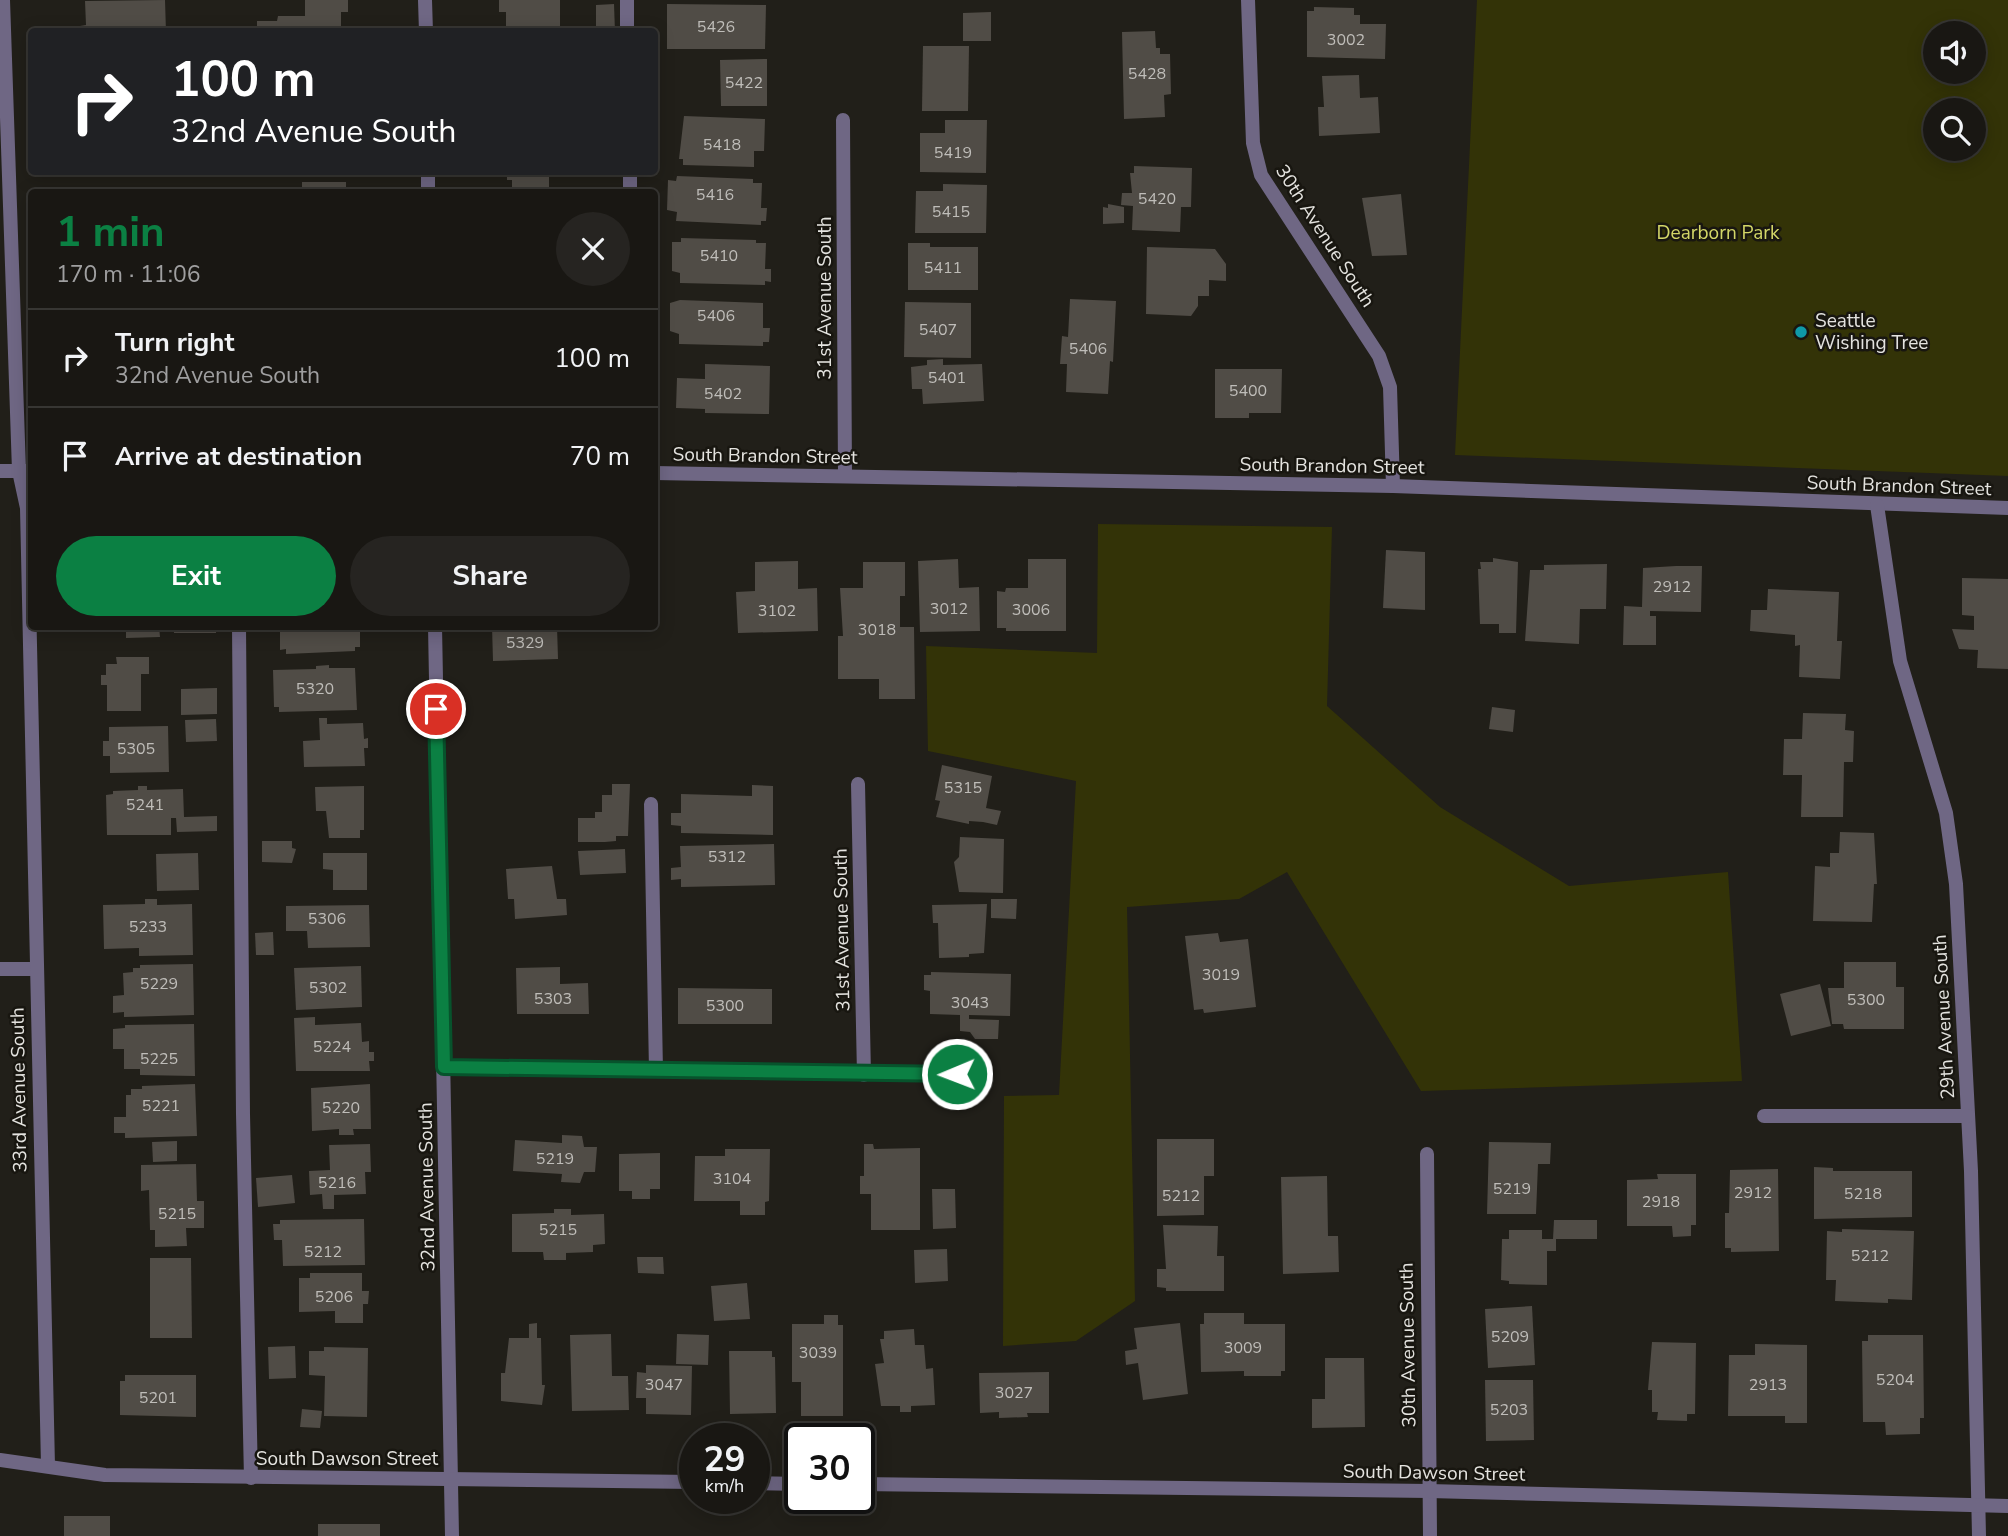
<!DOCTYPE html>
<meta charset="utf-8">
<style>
:root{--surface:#191713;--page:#262421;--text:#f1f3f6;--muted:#9f9fa0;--line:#373633;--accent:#0b8043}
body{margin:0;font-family:"Nunito Sans",sans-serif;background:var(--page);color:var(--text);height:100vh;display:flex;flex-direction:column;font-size:26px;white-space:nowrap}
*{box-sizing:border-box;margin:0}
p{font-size:23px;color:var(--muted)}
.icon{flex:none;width:38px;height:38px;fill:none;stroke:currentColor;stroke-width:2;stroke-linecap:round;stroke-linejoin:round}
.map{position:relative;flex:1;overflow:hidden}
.drawer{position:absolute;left:28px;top:189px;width:630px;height:441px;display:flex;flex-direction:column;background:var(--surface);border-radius:7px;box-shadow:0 4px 18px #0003,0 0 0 2px var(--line)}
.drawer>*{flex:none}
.top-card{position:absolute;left:28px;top:28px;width:630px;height:147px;border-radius:7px;box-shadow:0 4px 18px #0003,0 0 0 2px var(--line);background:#202124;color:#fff;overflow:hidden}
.fabs{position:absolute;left:1923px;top:21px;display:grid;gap:14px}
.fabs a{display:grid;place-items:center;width:63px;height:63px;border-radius:50%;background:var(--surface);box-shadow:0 4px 18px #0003,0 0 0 2px var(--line);font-size:35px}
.speed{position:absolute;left:679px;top:1423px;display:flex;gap:14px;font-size:35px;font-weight:700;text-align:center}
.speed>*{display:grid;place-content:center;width:91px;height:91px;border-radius:50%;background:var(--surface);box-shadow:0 4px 18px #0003,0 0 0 2px var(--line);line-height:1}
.speed small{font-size:18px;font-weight:400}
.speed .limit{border:4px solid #111;border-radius:10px;background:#fff;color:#111}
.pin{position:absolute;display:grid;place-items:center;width:60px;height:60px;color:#fff;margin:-30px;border:4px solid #fff;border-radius:50%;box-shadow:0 2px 7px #0007}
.me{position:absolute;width:77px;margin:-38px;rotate:269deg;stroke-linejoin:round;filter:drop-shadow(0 0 5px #0008)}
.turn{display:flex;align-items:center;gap:24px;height:147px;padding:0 28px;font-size:32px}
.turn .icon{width:91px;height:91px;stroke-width:2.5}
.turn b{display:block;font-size:49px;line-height:60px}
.round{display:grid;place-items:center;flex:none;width:74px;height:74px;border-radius:37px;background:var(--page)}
.overview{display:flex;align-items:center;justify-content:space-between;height:119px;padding:0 28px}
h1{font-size:42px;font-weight:700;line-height:52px;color:var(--accent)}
.cta{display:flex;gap:14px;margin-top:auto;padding:14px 28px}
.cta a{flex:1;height:80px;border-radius:42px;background:var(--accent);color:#fff;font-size:28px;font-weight:700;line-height:80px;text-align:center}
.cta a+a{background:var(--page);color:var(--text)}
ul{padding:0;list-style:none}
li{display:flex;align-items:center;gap:21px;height:98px;padding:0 28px;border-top:2px solid var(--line)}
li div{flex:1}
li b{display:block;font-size:26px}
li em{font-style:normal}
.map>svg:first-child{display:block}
</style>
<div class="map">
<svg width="2008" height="1536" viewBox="0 0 2008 1536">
<rect width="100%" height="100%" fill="#211f19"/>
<g fill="#333307" fill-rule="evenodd">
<path d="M1477,0H2008V476L1455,455ZM1974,33V72H1936V33ZM1974,110V149H1936V110Z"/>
<path d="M1098,524L1332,527L1327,706L1440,807L1569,886L1728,872L1742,1081L1421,1091L1287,872L1239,899L1127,907L1135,1301L1076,1341L1003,1346L1004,1096L1059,1095L1076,781L928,751L926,646L1097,653Z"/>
</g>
<g fill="#504c46">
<path d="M165,0L166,32H80V26L86,25L85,1Z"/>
<path d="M305,0H348V12H341V32H257V21H277L278,16H305Z"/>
<path d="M499,0H560V28L506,27V12H499Z"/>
<path d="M614,4L615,32H596V5Z"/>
<path d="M667,4L766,5L765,49H667Z"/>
<path d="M1314,7L1354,8V15H1360V24H1386L1385,59L1307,57V11H1314Z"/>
<path d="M991,12V41H963V13Z"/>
<path d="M1155,31L1156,48H1160V54H1170L1171,94L1164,95L1165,117L1124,119L1122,32Z"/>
<path d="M923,46H969L968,111H922Z"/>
<path d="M767,59V106H721L720,60Z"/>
<path d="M1359,75L1360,98L1378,97L1380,133L1319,136L1318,107H1324L1322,76Z"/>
<path d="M684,116L765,119L764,151H754V167L683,165V159H679Z"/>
<path d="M945,120H987L986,173L920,172V133H945Z"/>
<path d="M1134,166L1192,168L1191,207H1181L1180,232L1132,230L1133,206L1121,205L1122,193H1132L1130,173H1134Z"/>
<path d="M72,172H151V174L72,176Z"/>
<path d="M507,172H549V192H512V180H507Z"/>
<path d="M677,176L753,179V183H762L761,208H767L766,221H761V225L676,221L677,212L667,210L668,180L676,181Z"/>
<rect x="302" y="182" width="44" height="10"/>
<path d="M943,184L987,185L986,233H915L916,191H943Z"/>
<path d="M1401,194L1407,255L1372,256L1362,198Z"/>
<path d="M1108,204L1124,207V223L1103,224V207L1108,208Z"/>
<path d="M681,238L756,240V243H766L765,269H771V282L765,281V285L680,283V273L672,271V242H681Z"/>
<path d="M908,243H930V247H978V290H908Z"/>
<path d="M1147,247L1215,249L1226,264V281L1209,280V296H1198V306L1191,316L1146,314Z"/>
<path d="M1070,299L1116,301L1113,362L1110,361L1108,394L1066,392L1067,364H1060L1062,336L1068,337Z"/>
<path d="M680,300L763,303V328H770L769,342H763V346L679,344V334L670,331V303Z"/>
<path d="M905,302L971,303V358L904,357Z"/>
<path d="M943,359V365L982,364L984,401L923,404L922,389H912L911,367L927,365V360Z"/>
<path d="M705,364L770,366L769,414L705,413V409L676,408L677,378L705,379Z"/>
<path d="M1215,369H1282L1281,413H1249V418H1215Z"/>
<path d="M1386,550L1425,552V610L1383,608Z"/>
<path d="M1493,558L1518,562L1516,633H1499V624H1480L1478,569H1481L1480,562H1493Z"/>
<path d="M958,559L959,588L979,587L980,631L920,632L918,561Z"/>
<path d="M1028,559H1066V631H1006V628H997V591L1005,592L1006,588H1028Z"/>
<path d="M798,561V589L817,588L818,631L738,633L736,592L755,591V562Z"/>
<path d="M863,562H905V596H900V627H914L915,699H879V679H838V636H843L840,588H863Z"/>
<path d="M1607,564L1606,609H1580L1579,644L1525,641L1530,570H1544V565Z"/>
<path d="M1676,566H1702L1701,612L1650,611V616H1656V645H1623L1624,606L1642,607L1643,568Z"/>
<path d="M1962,578L2008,579V669L1977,668L1978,650L1959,649L1952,629L1974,630V616L1962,615Z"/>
<path d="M1768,589L1839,592L1837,641H1842L1840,679L1799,677L1800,645L1795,646V635L1750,631L1751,610H1767Z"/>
<path d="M126,626H159L160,637L126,638Z"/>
<rect x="174" y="626" width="42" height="7"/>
<path d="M280,626H354V631H360V647H355V651L286,654V649L280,650Z"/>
<path d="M492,626H557L558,659L493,661Z"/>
<path d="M116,657H149V674H141V711H107V685H101V675H106V664H117Z"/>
<path d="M329,665V668H355L357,710L279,712V707H274L273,670L316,669V666Z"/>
<path d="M217,688V714L181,715V689Z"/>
<path d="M1492,707L1515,710L1513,732L1489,729Z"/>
<path d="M1803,713L1846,714L1845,730L1854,731L1853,762H1844L1843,817H1801L1802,775H1783L1784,739H1802Z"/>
<path d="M319,718H327V724L363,723L364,739L368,738V748H364L365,766L304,767L303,741L320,740Z"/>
<path d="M216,719L217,741L186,742L185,720Z"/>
<path d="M168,726L169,772L110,773V756H103V741H109V727Z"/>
<path d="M942,765L992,776L986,808L1001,811L997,825L983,822L969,821V824L936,817L940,801L935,800Z"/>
<path d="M612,784H630L628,836H616V841L605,842H578V818H595V812H602V795H612Z"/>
<path d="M752,785L773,786V835L681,833V826L671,825V813H681V794L752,796Z"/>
<path d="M138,786H147V790L183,789L184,817L217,816V831L177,832L176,818H171V835H107L106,795L113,794V791L138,790Z"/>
<path d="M364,786V830H360V838H329L326,811H316L315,787Z"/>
<path d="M1840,832L1874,833L1877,884H1874L1872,922L1813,921L1815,866L1830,867V853H1839Z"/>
<path d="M960,837L1004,839L1003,893L959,892L954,862L959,857Z"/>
<path d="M262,841H292V848L296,849L292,863L262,862Z"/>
<path d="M774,844L775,885L681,887V879L671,880V868L681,867L680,846Z"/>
<path d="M625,849L626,873L580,875L578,851Z"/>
<path d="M198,853L199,890L157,891L156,854Z"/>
<path d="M323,853H367V890H333V870L323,869Z"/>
<path d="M552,866L557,899H566L567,915L515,919L514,899H508L506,869Z"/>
<path d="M145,899H157V905L192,904L193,955L139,956V948L104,949L103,905L145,904Z"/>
<path d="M991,899H1017L1016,919L991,918Z"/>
<path d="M987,904L984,953L969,954V957L939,958L938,923H933L932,905Z"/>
<path d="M369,905L370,947L308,948L307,931H286V906Z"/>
<path d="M273,932L274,955H256L255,933Z"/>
<path d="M1218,933L1220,942L1248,939L1256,1007L1204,1013L1203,1009L1194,1010L1185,936Z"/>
<path d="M1844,962H1896V987H1904V1029H1844L1843,1024H1832L1828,988H1844Z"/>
<path d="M193,964L194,1015L124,1017V1012L113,1013V996L124,995L123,973L133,972V968H140V965Z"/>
<path d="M361,966L362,1007L296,1010L294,968Z"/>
<path d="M560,967V984L588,983L589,1014H517L516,968Z"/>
<path d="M931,972L1011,974L1010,1016L969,1015V1019L999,1020L998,1039H975L970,1032L960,1031V1015L930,1014V991L924,990V975H931Z"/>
<path d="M1820,984L1831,1026L1791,1036L1780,994Z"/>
<path d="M678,988L772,989V1024H678Z"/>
<path d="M315,1017V1025L361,1023L362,1042L369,1041V1052H374V1061H369L370,1071H296L294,1018Z"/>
<path d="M194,1024L195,1076L140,1075V1069H124V1049H113V1029L125,1028V1025Z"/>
<path d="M195,1084L197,1136L125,1138V1133H114V1117H126V1095H131V1089H142V1086Z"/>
<path d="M370,1084L371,1129H353L354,1135H339V1129L312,1131L311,1088Z"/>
<path d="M562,1135L582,1136L584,1147H597L595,1172H584L580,1183L561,1182L562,1174L513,1171L515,1140L562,1143Z"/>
<path d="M1157,1139H1214V1176H1204V1215L1157,1216Z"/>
<path d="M177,1141V1161L153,1162L152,1142Z"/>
<path d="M1489,1142L1551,1143L1550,1164H1538L1536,1214H1487Z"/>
<path d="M370,1144L371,1172H365L366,1194L334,1195V1209H323L322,1194L310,1195L309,1171L330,1170L329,1145Z"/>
<path d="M864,1144H873L874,1149L920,1148V1230H871V1194H860V1176H864Z"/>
<path d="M725,1149H770L769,1201L765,1202V1215H740V1201H694L695,1156H725Z"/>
<path d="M660,1153V1189H650V1199H632V1191H619V1154Z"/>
<path d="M196,1164L197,1201H204V1228H186L187,1246L155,1247V1230H150L149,1190L141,1191V1165Z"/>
<path d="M1814,1167L1833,1168V1171H1912V1217L1814,1219Z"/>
<path d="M1778,1169L1779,1251L1731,1252V1248H1725V1213H1729L1730,1170Z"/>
<path d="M1657,1174H1696V1225H1691V1236L1673,1237L1672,1226H1627V1180L1658,1179Z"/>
<path d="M292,1175L295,1203L258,1207L256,1178Z"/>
<path d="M1327,1176L1328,1236H1338L1339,1272L1283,1274L1281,1177Z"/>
<path d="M932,1189H955L956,1228L933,1229Z"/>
<path d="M554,1209H571V1215L604,1214L605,1244L593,1245V1252L566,1253V1260H544L543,1252H512V1214L554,1213Z"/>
<path d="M364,1219L365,1265L283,1266L282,1240H274L273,1224H280V1220Z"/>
<path d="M1554,1220H1597V1239H1553Z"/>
<path d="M1163,1225L1218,1226L1217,1256H1224V1291H1166V1288L1157,1287V1269H1166Z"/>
<path d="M1842,1229L1914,1231L1912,1300L1888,1299V1303L1835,1301L1836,1280H1826L1827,1231L1842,1232Z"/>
<path d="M1509,1230H1542V1239H1556V1251H1547V1285L1509,1284V1281L1501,1280L1502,1239H1509Z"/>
<path d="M947,1249L948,1281L915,1283L914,1250Z"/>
<path d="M637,1257H663L664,1274L638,1273Z"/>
<path d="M150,1258H191L192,1338H150Z"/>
<path d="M310,1273H362V1291H369L368,1304H363V1323H335V1311L299,1312V1278H310Z"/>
<path d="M747,1283L750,1319L714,1321L711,1286Z"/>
<path d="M1532,1306L1535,1365L1488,1368L1485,1309Z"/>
<path d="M1204,1313H1244V1324H1285V1371H1281V1376H1244V1371L1201,1372L1200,1324H1204Z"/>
<path d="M824,1315H838V1325H843V1416H801V1382H792V1324H824Z"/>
<path d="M537,1323V1338H541L542,1385H545L542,1405L501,1401V1373H505L509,1338H529V1324Z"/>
<path d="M1180,1323L1188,1394L1143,1400L1138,1363L1126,1365L1125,1351L1137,1349L1134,1328Z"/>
<path d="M914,1329L915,1345H924L926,1369L933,1368L935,1405L911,1406V1412H900V1406H881L875,1364L884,1363L880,1339H884V1331Z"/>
<path d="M611,1334L612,1376H628L629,1410L572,1411L570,1335Z"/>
<path d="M677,1334L709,1335L708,1365L676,1364Z"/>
<path d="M1868,1335H1923L1924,1418H1920V1434L1886,1435L1885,1422H1863L1862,1341H1868Z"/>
<path d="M1652,1342L1696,1343L1695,1414H1687V1421L1657,1420L1658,1412H1652V1390H1648Z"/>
<path d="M1755,1344L1807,1345V1423H1785V1416H1728L1729,1355H1755Z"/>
<path d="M295,1346L296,1378L269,1379L268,1347Z"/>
<path d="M324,1347L368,1348L367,1417L324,1416L325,1376L309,1375V1351H324Z"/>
<path d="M729,1351H772V1357H775L776,1413L730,1414Z"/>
<path d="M1325,1358H1364L1365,1427L1312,1428V1399H1325Z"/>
<path d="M646,1365L692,1366L691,1415L646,1414V1398H636L637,1372L646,1373Z"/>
<path d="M1049,1372V1413H1027L1028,1417L999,1418V1412L980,1413L979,1373Z"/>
<path d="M125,1375H196V1417L120,1415V1381H125Z"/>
<path d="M1485,1380H1533L1534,1440L1486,1441Z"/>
<path d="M302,1409L322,1411L320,1428L300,1427Z"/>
<rect x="64" y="1516" width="46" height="20"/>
<rect x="318" y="1524" width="62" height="12"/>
</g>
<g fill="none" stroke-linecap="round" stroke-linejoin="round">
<g stroke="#6f6784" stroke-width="14">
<path d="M627,0V32"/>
<path d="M630,172V192"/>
<path d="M239,626L243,1114L251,1478"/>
<path d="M651,804L656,1071"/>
<path d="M0,969H36"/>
</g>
<g stroke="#6f6784" stroke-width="14">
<path d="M3,0L19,471L27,508L48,1466"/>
<path d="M425,0L426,32"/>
<path d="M1248,0L1253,143L1261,175L1379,356L1390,387L1393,486"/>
<path d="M843,120L845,476"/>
<path d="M428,172V192"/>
<path d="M0,471H32"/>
<path d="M654,473L1393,486L2008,508"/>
<path d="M1877,505L1900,661L1946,813L1956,884L1971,1171L1979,1536"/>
<path d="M435,626L452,1536"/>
<path d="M858,784L864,1075"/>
<path d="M444,1067L957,1074"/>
<path d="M1764,1116H1968"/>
<path d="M1427,1154L1430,1536"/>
<path d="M0,1460L105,1475L695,1482"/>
<path d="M754,1483L800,1484"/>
<path d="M859,1484L1429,1491L2008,1506"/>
</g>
</g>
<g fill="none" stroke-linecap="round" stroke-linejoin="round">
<defs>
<path id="route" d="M436,709L444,1067L957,1074"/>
</defs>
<use href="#route" stroke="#07532c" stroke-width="18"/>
<use href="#route" stroke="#0b8043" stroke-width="12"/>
</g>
<circle fill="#0f9aa8" stroke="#181610" stroke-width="2.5" cx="1801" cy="332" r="7"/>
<g text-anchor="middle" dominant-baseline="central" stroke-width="5" stroke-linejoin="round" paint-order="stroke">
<g font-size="16" fill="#bfbdb9">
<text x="716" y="27">5426</text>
<text x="1346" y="40">3002</text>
<text x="1147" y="74">5428</text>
<text x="744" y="83">5422</text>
<text x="722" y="145">5418</text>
<text x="953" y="153">5419</text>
<text x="715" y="195">5416</text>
<text x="1157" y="199">5420</text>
<text x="951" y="212">5415</text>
<text x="719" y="256">5410</text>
<text x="943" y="268">5411</text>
<text x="716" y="316">5406</text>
<text x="938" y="330">5407</text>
<text x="1088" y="349">5406</text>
<text x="947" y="378">5401</text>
<text x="1248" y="391">5400</text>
<text x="723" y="394">5402</text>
<text x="1672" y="587">2912</text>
<text x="949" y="609">3012</text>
<text x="1031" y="610">3006</text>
<text x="777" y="611">3102</text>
<text x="877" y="630">3018</text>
<text x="525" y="643">5329</text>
<text x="315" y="689">5320</text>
<text x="136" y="749">5305</text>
<text x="963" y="788">5315</text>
<text x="145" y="805">5241</text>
<text x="727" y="857">5312</text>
<text x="327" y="919">5306</text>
<text x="148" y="927">5233</text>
<text x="1221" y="975">3019</text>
<text x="159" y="984">5229</text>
<text x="328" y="988">5302</text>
<text x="553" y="999">5303</text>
<text x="1866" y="1000">5300</text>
<text x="970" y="1003">3043</text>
<text x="725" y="1006">5300</text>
<text x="332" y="1047">5224</text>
<text x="159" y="1059">5225</text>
<text x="161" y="1106">5221</text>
<text x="341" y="1108">5220</text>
<text x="555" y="1159">5219</text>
<text x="732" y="1179">3104</text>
<text x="337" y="1183">5216</text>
<text x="1512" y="1189">5219</text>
<text x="1753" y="1193">2912</text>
<text x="1863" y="1194">5218</text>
<text x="1181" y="1196">5212</text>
<text x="1661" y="1202">2918</text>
<text x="177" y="1214">5215</text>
<text x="558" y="1230">5215</text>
<text x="323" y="1252">5212</text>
<text x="1870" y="1256">5212</text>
<text x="334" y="1297">5206</text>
<text x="1510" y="1337">5209</text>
<text x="1243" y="1348">3009</text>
<text x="818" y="1353">3039</text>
<text x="1895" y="1380">5204</text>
<text x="664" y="1385">3047</text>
<text x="1768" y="1385">2913</text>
<text x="1014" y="1393">3027</text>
<text x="158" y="1398">5201</text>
<text x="1509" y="1410">5203</text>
</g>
<g font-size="19" fill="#d3d667" stroke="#181610">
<text x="1718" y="233">Dearborn Park</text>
</g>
<g font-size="19" fill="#e4e3df" stroke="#181610">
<text transform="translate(1325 236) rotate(57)">30th Avenue South</text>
<text transform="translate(825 298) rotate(-90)">31st Avenue South</text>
<text transform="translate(765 456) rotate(1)">South Brandon Street</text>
<text transform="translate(1332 466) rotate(1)">South Brandon Street</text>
<text transform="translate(1899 486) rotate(2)">South Brandon Street</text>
<text transform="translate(842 930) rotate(-91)">31st Avenue South</text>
<text transform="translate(1944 1017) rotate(-93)">29th Avenue South</text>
<text transform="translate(19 1090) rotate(-91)">33rd Avenue South</text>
<text transform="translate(427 1187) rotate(-91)">32nd Avenue South</text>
<text transform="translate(1408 1345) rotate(-91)">30th Avenue South</text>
<text x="347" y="1459">South Dawson Street</text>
<text transform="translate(1434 1473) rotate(1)">South Dawson Street</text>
</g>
<g font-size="19" fill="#e4e3df" stroke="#181610" text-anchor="start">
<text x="1815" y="321">Seattle<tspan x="1815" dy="22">Wishing Tree</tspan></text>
</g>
</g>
</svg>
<div class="fabs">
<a><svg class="icon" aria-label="sound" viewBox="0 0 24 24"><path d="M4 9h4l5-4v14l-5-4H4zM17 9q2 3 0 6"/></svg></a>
<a><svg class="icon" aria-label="search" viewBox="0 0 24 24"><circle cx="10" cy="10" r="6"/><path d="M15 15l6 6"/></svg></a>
</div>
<div class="speed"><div>29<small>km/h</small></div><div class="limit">30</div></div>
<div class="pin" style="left:436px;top:709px;background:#d93025"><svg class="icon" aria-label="arrive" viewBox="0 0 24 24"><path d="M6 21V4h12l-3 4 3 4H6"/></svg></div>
<svg class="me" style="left:957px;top:1074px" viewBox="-20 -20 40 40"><circle r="17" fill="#0b8043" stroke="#fff" stroke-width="3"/><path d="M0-11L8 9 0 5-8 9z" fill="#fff"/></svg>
<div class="top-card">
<div class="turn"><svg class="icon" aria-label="right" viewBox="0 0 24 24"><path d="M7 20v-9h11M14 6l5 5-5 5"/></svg><div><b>100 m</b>32nd Avenue South</div></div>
</div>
<section class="drawer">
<div class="overview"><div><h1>1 min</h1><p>170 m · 11:06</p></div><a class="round"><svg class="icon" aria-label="close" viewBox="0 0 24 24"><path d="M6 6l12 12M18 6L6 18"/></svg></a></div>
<ul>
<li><svg class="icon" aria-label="right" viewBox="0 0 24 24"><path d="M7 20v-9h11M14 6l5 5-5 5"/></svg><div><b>Turn right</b><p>32nd Avenue South</p></div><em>100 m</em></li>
<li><svg class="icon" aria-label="arrive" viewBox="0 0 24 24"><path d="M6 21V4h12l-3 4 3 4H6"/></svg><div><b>Arrive at destination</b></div><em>70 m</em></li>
</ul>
<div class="cta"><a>Exit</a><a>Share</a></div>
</section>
</div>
